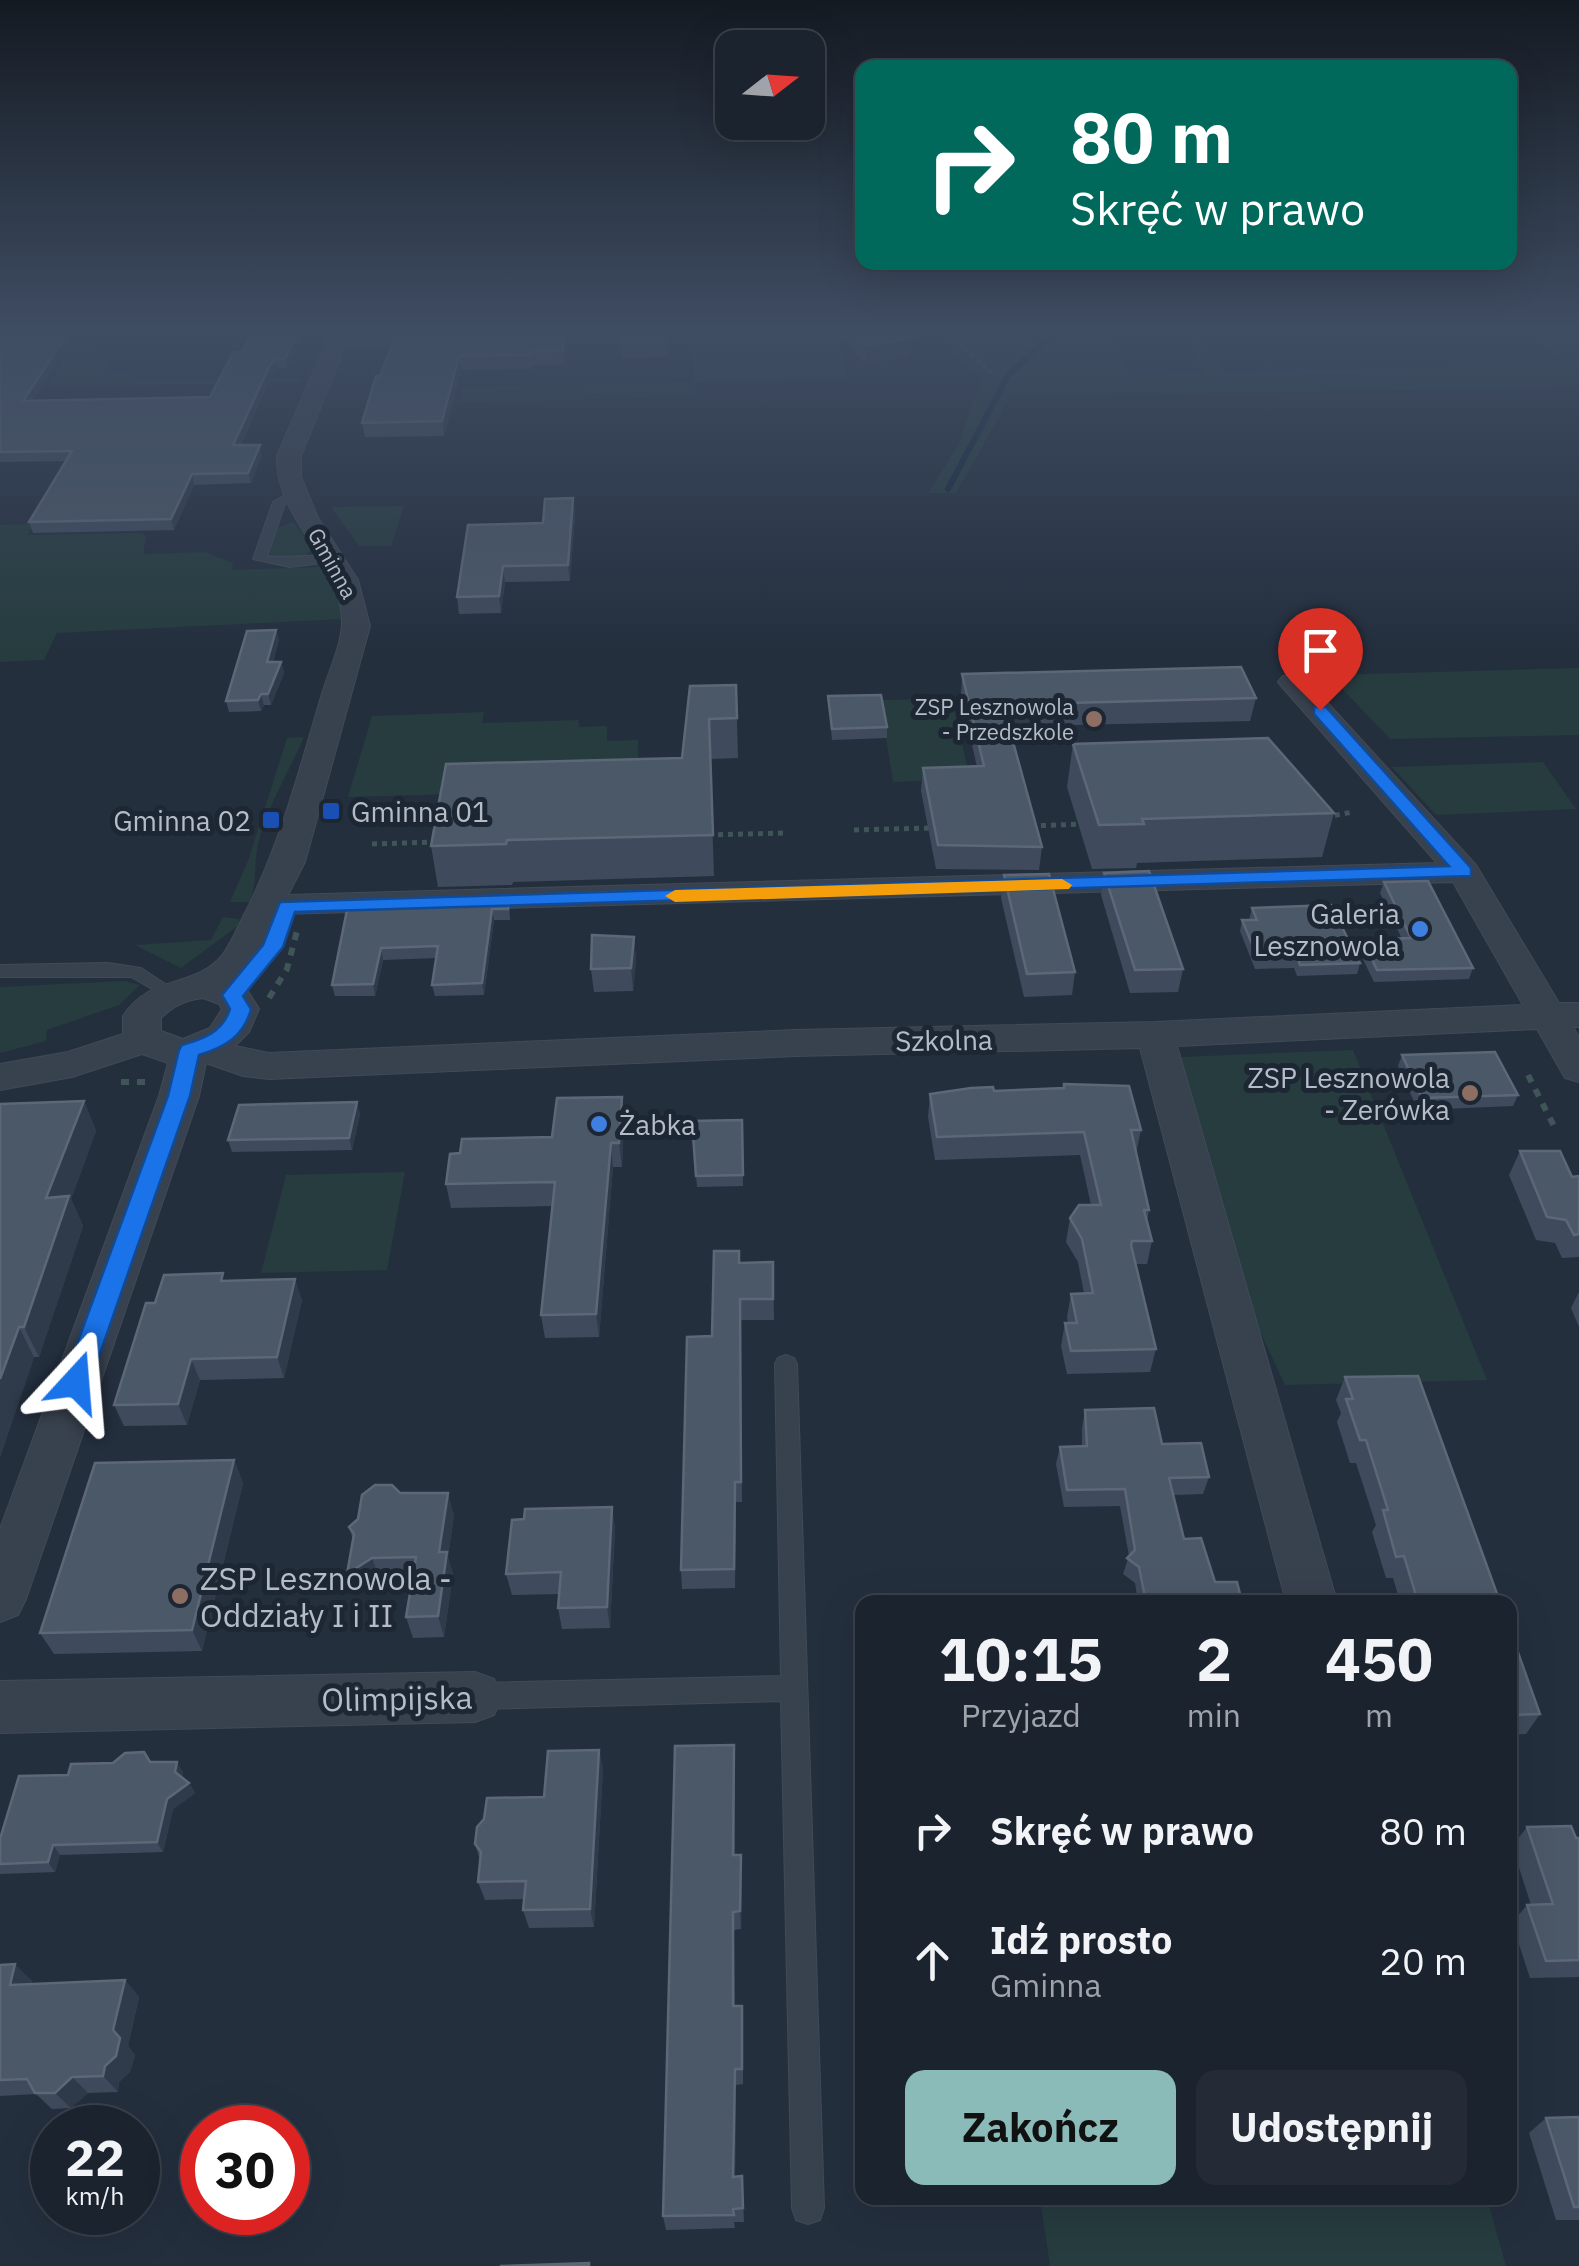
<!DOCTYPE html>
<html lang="pl">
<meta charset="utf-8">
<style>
:root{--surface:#1b232e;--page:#242b36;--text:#f1f3f6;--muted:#a0a4aa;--line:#39404a;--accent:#8bbbb9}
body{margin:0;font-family:"IBM Plex Sans",sans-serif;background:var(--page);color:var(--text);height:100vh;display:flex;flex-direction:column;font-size:38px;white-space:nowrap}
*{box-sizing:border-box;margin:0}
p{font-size:32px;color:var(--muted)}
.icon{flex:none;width:55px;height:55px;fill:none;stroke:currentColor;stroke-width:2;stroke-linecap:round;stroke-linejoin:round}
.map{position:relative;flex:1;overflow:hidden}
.sheet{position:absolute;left:855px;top:1595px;width:662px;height:610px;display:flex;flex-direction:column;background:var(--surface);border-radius:20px;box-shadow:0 10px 40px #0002,0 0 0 2px var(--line)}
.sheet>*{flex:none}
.banner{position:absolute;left:855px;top:60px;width:662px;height:210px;border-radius:20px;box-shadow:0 10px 40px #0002,0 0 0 2px var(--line);background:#00695c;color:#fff;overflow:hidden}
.needle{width:65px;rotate:73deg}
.buttons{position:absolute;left:715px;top:30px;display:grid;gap:20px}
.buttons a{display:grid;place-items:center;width:110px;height:110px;border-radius:20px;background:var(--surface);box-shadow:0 10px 40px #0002,0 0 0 2px var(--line);font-size:50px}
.speed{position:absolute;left:30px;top:2105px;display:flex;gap:20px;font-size:50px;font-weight:700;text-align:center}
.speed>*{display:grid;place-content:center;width:130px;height:130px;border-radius:50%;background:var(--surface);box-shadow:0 10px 40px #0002,0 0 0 2px var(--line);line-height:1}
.speed small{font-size:25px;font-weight:400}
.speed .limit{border:15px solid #d22;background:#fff;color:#111}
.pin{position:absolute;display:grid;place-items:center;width:85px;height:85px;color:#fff;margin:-102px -42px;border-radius:50% 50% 50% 0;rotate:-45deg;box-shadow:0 0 10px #0007}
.pin .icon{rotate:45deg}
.me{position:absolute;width:110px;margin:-55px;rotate:19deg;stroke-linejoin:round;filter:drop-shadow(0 0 8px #0008)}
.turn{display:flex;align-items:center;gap:35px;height:210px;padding:0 50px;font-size:45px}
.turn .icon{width:130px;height:130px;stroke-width:2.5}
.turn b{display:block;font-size:70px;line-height:85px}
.eta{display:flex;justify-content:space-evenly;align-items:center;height:170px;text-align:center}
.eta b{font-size:60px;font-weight:700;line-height:70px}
.primary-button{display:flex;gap:20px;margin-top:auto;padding:20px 50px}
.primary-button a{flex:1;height:115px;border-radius:20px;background:var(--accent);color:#111;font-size:40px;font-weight:700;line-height:115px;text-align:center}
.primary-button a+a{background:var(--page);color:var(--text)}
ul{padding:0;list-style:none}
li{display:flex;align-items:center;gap:30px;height:130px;padding:0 50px}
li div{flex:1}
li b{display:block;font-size:38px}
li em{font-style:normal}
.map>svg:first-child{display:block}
</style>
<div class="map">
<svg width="1579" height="2266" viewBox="0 0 1579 2266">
<rect width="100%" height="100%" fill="#242f3e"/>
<g fill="#263c3f">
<path d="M1198,331L1223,372L1567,365L1525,331H1579V387L1010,397L956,493H928L959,444L981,377L937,335L1108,333L1129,374L1204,372L1181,332Z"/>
<path d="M840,337L848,379L695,382V397L461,402L462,387L694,382V340Z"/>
<path d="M98,342L88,360H112L105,373H134L131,379L303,378L301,383L47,386L63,362L59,361L68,346L47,343Z"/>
<path d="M404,506L391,546H359L331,507Z"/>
<path d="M293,522L314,549L300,559L274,558L269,553L277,528Z"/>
<path d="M34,524L27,535L142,533L146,537L143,554L205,552L233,563L232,570L321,567L340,595L344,619L57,633L44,660L0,662V525Z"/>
<path d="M1579,668V735L1390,739L1329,675Z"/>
<path d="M952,699L970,779L893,782L880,700Z"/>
<path d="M484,712L482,723L578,720L579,727L607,726V741L638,740V789L348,797L372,716Z"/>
<path d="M304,737C289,772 269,803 259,840C253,861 258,881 250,902H230L249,858L287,738Z"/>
<path d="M1543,762L1576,809L1436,815L1392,767Z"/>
<path d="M223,917L239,919V925L181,968L135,945L211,940Z"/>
<path d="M124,981L140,985L119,1005L47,1030L46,1041L0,1053V987Z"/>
<path d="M1353,1050L1487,1380L1285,1385L1256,1323L1180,1057Z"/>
<path d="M405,1172L387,1270L261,1273L286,1175Z"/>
<path d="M1040,2198H1487L1506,2266H1050Z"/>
</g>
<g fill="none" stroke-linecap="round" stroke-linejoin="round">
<path stroke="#17263c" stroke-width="6" d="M948,489L1008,376L1050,335"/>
<defs>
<g id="service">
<path d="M293,490L299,494L285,504L267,556C286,559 331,552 341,558L339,561L290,567L253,559L273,502Z"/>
<path d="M108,963L141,968L179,993L170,999L131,977H0V965Z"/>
<path d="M786,1355L794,1358L797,1364L824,2208L820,2220L808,2224L796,2220L792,2208L781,1701L477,1709L468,1705L464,1696L468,1687L477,1683L781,1676L775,1364L778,1358Z"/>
</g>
<g id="minor">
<path d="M331,331H351L350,335L448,333L458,339L448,345L345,347L301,456V477L318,518L358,580L370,626L305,862L288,895L1437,863L1283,688L1278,682L1283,676H1303L1476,865L1559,1003H1579V1027H1573L1579,1037V1082L1565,1078L1537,1029L1177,1046L1337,1602H1286L1140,1048L796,1056L269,1079L243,1076L206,1063L199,1096L26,1599L18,1615L0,1622V1529L159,1096L168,1063L142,1054L72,1077L0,1090V1064L68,1052L123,1034V1016C151,973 196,989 223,954C232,942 238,926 245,913C280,845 299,771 321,697C327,675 341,647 342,624C343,560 275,521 277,456ZM1453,882L1523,1005L1155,1022L796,1030L269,1053L235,1046L249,1032L259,1009L246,988L235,983L256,960L279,914ZM203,998L219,1004L222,1009L210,1028L183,1039L161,1031V1018C173,1006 185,1000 203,998Z"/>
<path d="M565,331H931L921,337L511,344L501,338L511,332Z"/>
<path d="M475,1672L494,1679L502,1697L494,1715L475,1722L0,1733V1681Z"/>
</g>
</defs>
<use href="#service" stroke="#414a57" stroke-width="2"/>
<use href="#minor" stroke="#414a57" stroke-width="2"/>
<path stroke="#3f5557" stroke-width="4" stroke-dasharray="4 4" stroke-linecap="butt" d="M948,332L994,375"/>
<g stroke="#3f5557" stroke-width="5" stroke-dasharray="5 5" stroke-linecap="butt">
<path d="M1325,817L1353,812"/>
<path d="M1031,826L1083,824"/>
<path d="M854,830L933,828"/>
<path d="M708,835L787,833"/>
<path d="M372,844L437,842"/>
</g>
<g stroke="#3f5557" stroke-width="6" stroke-dasharray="8 8" stroke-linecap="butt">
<path d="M269,998L287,969L297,931"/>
<path d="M1528,1075L1557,1132"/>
<path d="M121,1082H149"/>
</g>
<use href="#service" fill="#38414e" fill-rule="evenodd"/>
<use href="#minor" fill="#38414e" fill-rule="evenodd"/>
</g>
<g fill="#3f4b5c">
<path d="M0,331L66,336L68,345L33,400L210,397L243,352L305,331L287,368H278L272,374L241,445L262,455L251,483L194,485L174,530L33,533L29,522L66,461L0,462Z"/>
<path d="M667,331L668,357L622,358L620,340Z"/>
<path d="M846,331H908L909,357L865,363L846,342Z"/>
<path d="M564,333L566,347L564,365L531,366L530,369L461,370L444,436L365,437L362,423L396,336Z"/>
<path d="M573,498L575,514L570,581L505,582L501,613L459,614L457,597L543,523Z"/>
<path d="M276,630L279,640L273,662H281L284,673L271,705H264L261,711L229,712L226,701Z"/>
<path d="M962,674L1256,698L1250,721L1031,726L1030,735L1013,740L1042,847L1039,870L936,869L921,791L923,768L977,767L961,696Z"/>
<path d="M736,685L738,758L710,759L714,876L513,882L512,885L438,887L431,846L682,758L690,686Z"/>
<path d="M828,696L887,727V738L832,740Z"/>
<path d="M1073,744L1334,813L1322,857L1137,863L1136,868L1092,869L1067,787Z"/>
<path d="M1104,873L1183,969L1178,992L1130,993L1101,895Z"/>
<path d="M1004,875L1075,972L1072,995L1024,997L1001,898Z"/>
<path d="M1384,882L1473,968L1469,979L1374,982L1359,951L1363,940L1402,939L1380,893Z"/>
<path d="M509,900L510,920H494L484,995L435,996L432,985L437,958L383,960L375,996H335L332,985L347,910Z"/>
<path d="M1252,908L1360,963L1357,974L1297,976L1294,968L1255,969L1240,931L1242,920H1249Z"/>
<path d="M634,937L636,960L633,991L594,992L591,969Z"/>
<path d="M1402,1055L1518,1095L1513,1106L1418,1110L1398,1066Z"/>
<path d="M1064,1084L1141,1130L1136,1153L1149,1210L1147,1221L1152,1241L1147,1264H1136L1156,1349L1150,1372L1067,1374L1061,1346L1065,1323H1068L1067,1317L1071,1294L1084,1293L1078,1262L1066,1242L1070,1218L1091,1205L1080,1155L935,1160L928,1117L930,1094L1063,1089Z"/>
<path d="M84,1101L96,1131L71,1199L83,1226L39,1357H34L0,1457V1104Z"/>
<path d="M360,1114L352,1150L232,1152L228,1140Z"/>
<path d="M624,1120L622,1167H613L599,1337L545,1338L541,1315L553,1206L451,1208L446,1184L460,1153L552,1137Z"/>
<path d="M742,1120L743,1186L697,1187L692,1121Z"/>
<path d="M1520,1151L1572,1177L1579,1176V1257L1562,1258L1555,1243L1536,1240L1509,1175Z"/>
<path d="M773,1262L774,1320H740L742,1502H736L735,1588L682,1589L681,1570L712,1336L739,1263Z"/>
<path d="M226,1281L302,1300L284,1378L200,1380L187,1425L124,1426L114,1405L155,1303Z"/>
<path d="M1579,1292V1327L1571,1308Z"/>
<path d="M1345,1377L1500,1602H1400L1393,1578H1386L1372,1532L1376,1525L1356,1463H1350L1337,1422L1341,1413L1336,1400Z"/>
<path d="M1085,1410L1162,1444L1209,1477L1203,1494L1173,1495L1184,1539L1215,1582L1242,1602H1138L1135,1583L1123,1574L1129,1556L1120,1506L1064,1507L1056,1464L1060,1447H1082V1428Z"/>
<path d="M234,1460L243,1483L202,1651L54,1654L40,1633Z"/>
<path d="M400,1493L454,1515L448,1557L453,1574L444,1637L413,1638L406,1617L412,1579H380L355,1595L353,1540L349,1527L358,1519Z"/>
<path d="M612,1507L615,1529L610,1628L562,1629L558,1608L559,1594L512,1595L506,1574L524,1519Z"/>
<path d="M1510,1630L1540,1714L1526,1734L1510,1735Z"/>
<path d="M599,1750L603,1769L594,1927L529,1928L523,1910L524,1899L485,1900L478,1882L480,1860L475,1844L544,1797Z"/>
<path d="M151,1762L183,1772L182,1777L189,1783L195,1793L173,1809L163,1852L60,1855L55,1872L0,1874V1839L68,1775Z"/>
<path d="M735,1765V1855H741L742,1874L741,1929L734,1930L735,2006L743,2022V2084L736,2085L735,2177L742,2176L744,2222H734L735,2228L666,2230L663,2216Z"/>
<path d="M1527,1827L1579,1838V1977L1530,1978L1512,1923L1527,1905H1531L1512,1846Z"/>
<path d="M0,1965L32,1981L31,1984L125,1980L139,1997L128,2046L135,2055L130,2072L119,2082L118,2092L88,2093L71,2108L52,2109L36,2094L0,2096Z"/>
<path d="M1579,2117V2220H1556L1529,2133L1546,2118Z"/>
</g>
<g fill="#2f3b4b">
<path d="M50,331H59L49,346L46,336Z"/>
<path d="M299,331H305L287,368L285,359Z"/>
<path d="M564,333L566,347L564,365L563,351Z"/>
<path d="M66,336L68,345L26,411L23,401Z"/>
<path d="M910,339L909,357L865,363L866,345Z"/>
<path d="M459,356L461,370L444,436L442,421Z"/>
<path d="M276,359L278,368L272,374L236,456L233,445L270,365Z"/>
<path d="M260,445L262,455L251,483L248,473Z"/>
<path d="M192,474L194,485L174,530L171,519Z"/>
<path d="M573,498L575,514L570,581L568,565Z"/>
<path d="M503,566L505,582L501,613L499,596Z"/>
<path d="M276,630L279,640L270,672L267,662Z"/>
<path d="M281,662L284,673L271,705L268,694Z"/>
<path d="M261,694L264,705L261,711L258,700Z"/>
<path d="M1033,712L1030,735L1005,742L1007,720Z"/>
<path d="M492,909L494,920L484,995L482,983Z"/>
<path d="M634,937L636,960L633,991L631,968Z"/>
<path d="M381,948L383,960L375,996L373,984Z"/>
<path d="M622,1097L624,1120L622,1167L619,1143Z"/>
<path d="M84,1101L96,1131L71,1199L83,1226L39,1357L24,1327L46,1198Z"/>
<path d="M357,1102L360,1114L352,1150L349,1138Z"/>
<path d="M611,1143L613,1167L599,1337L596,1314Z"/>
<path d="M295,1279L302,1300L284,1378L277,1357Z"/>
<path d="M19,1327L34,1357L0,1457V1379Z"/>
<path d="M191,1359L200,1380L187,1425L178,1404Z"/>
<path d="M234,1460L243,1483L202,1651L192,1630Z"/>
<path d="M448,1493L454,1515L448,1557L453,1574L444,1637L438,1616L439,1552Z"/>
<path d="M612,1507L615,1529L610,1628L607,1607Z"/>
<path d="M372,1558L380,1579L355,1595L347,1574Z"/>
<path d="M734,1745L735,1765L734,1874L733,1855Z"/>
<path d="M599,1750L603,1769L594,1927L590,1909Z"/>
<path d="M177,1762L183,1772L181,1782L175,1772Z"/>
<path d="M189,1783L195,1793L173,1809L163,1852L157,1842L167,1799Z"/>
<path d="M53,1845L60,1855L55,1872L48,1862Z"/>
<path d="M741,1855L742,1874L741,1929L740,1911Z"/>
<path d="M15,1964L32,1981L26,2002L10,1985Z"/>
<path d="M125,1980L139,1997L128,2046L135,2055L130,2072L119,2082L118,2092L103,2076Z"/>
<path d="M735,2069L736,2085L735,2191L733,2177Z"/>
<path d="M72,2077L88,2093L71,2108L55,2093Z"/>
</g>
<g fill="#4b5868" stroke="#5c6777" stroke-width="2.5">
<path d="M0,331H50L46,336H66L23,401L210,397L233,353L243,352L252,331H299L285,359H276L270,365L233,445H260L248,473L192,474L171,519L29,522L72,451L0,452Z"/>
<path d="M621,331H667V339L620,340Z"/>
<path d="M853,331H908L910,339L866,345Z"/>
<path d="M564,333L563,351L529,352V355L459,356L442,421L362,423L376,376H380L396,336Z"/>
<path d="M573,498L568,565L503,566L499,596L457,597L468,525L543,523L545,499Z"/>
<path d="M276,630L267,662H281L268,694H261L258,700L226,701L247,631Z"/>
<path d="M1241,667L1256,698L1030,704L1033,712L1007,720L1042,847L938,845L923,768L984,766L962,674Z"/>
<path d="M736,685L737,718L709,719L713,835L507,840L506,844L431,846L446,764L682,758L690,686Z"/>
<path d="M881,695L887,727L832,729L828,696Z"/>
<path d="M1268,738L1334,813L1142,819L1144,824L1099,825L1073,744Z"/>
<path d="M1149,871L1183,969L1135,970L1104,873Z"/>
<path d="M1049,874L1075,972L1027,974L1004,875Z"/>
<path d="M1428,881L1473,968L1377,970L1363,940L1411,938L1384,882Z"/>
<path d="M509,900L508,909H492L482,983L432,985L438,946L381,948L373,984L332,985L347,910Z"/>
<path d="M1331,905L1360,963L1300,965L1297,956L1258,958L1242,920H1257L1252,908Z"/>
<path d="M592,935L634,937L631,968L591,969Z"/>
<path d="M1495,1052L1518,1095L1422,1098L1402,1055Z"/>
<path d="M1064,1084L1129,1086L1141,1130H1131L1149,1210H1144L1152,1241H1132L1131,1245L1156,1349L1071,1351L1065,1323H1077L1071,1294L1093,1293L1082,1239L1070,1218L1079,1205H1101L1084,1132L937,1137L930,1094L971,1088L993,1087L994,1091L1064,1088Z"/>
<path d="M622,1097L619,1143H611L596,1314L541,1315L555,1182L446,1184L450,1154L460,1153L462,1139L552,1137L557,1098Z"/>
<path d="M84,1101L46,1198L69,1196L24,1327H19L0,1379V1104Z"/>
<path d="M357,1102L349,1138L228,1140L239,1105Z"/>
<path d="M742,1120L743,1175L696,1176L692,1121Z"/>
<path d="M1520,1151H1560L1572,1177L1579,1176V1234L1574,1235L1566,1220L1547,1217Z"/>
<path d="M714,1251H739V1263L773,1262V1299H740L741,1482H735L734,1569L681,1570L687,1337L712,1336Z"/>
<path d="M223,1273L221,1281L295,1279L277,1357L191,1359L178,1404L114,1405L146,1303H155L164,1275Z"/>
<path d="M1418,1376L1500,1602H1418L1404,1556L1396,1557L1383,1510H1388L1366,1440H1360L1346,1399H1353L1345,1377Z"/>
<path d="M1154,1408L1162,1444L1201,1443L1209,1477L1169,1478L1184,1539L1201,1538L1215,1582H1237L1242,1602H1146L1139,1567L1127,1558L1135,1550L1125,1489L1067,1490L1060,1447L1087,1446L1085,1410Z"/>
<path d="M234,1460L192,1630L40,1633L95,1463Z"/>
<path d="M375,1485H392L400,1493H448L439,1552H447L438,1616L406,1617L416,1557L372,1558L347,1574L354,1534L349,1527L358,1519L362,1495Z"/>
<path d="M612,1507L607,1607L558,1608L561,1572L506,1574L512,1520L524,1519L525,1509Z"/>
<path d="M1510,1630L1540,1714L1510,1715Z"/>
<path d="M734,1745L733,1855H741L740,1911L733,1912V2006H742V2069H735L733,2177L742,2176L743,2208L733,2209L734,2215L663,2216L675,1746Z"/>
<path d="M599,1750L590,1909L523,1910L526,1881L478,1882L481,1852L475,1844L477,1827L484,1819L487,1798L544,1797L548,1751Z"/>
<path d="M144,1752L150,1762H177L175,1772L189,1783L167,1799L157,1842L53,1845L48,1862L0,1864V1839L19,1776L68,1775L71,1764L113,1763L125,1753Z"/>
<path d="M1571,1826L1576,1838H1579V1960L1546,1961L1527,1905L1553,1904L1527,1827Z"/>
<path d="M15,1964L10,1985L125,1980L113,2030L120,2038L116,2056L105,2066L103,2076L72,2077L55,2093H35L27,2079L0,2080V1965Z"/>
<path d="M1579,2117V2207H1574L1546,2118Z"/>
<path d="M589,2263V2266H500Z"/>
</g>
<linearGradient id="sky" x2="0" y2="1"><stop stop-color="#141a22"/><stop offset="0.51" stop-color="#3f4d63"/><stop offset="1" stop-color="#3f4d63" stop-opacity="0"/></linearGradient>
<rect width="1579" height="648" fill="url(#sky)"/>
<path fill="#1a73e8" stroke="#114b97" stroke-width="2.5" d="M1314,707H1326L1471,868V876L295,912L283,947L243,996L251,1009C244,1036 225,1047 199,1055L190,1096L90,1382L86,1390L76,1393L67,1390L63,1382L168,1096L179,1050L182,1045C203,1039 223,1032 230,1009L222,995L263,945L280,902L1449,866L1314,714Z"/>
<path fill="#f59e0b" d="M1062,879L1072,885L1069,889L675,902L665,896L675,890Z"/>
<g fill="#8d6e63" stroke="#1d2633" stroke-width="4">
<circle cx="1094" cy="719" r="10"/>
<circle cx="1470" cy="1093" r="10"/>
<circle cx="180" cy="1596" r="10"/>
</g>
<g fill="#1a4fb4" stroke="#1d2633" stroke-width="4">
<rect x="321" y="801" width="20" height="20" rx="5"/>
<rect x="261" y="810" width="20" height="20" rx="5"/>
</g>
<g fill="#3f7fe0" stroke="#1d2633" stroke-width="4">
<circle cx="1420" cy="929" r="10"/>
<circle cx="599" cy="1124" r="10"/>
</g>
<g text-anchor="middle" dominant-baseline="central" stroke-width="10" stroke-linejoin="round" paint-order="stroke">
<g font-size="22" fill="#b4bcc9" stroke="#1d2633">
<text transform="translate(333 563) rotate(61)">Gminna</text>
</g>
<g font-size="22" fill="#b4bcc9" stroke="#1d2633" text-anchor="end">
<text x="1074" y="706">ZSP Lesznowola<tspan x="1074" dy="25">- Przedszkole</tspan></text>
</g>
<g font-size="28" fill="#b4bcc9" stroke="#1d2633" text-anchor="end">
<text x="351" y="811" text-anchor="start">Gminna 01</text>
<text x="251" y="820">Gminna 02</text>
<text x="1400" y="913">Galeria<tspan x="1400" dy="32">Lesznowola</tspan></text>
<text x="1450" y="1077">ZSP Lesznowola<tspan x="1450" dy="32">- Zerówka</tspan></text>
<text x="619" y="1124" text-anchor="start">Żabka</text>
</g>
<g font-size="28" fill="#b4bcc9" stroke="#1d2633">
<text transform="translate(944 1040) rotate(-1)">Szkolna</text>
</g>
<g font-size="32" fill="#b4bcc9" stroke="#1d2633" text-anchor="start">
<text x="200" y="1578">ZSP Lesznowola -<tspan x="200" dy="37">Oddziały I i II</tspan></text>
</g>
<g font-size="32" fill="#b4bcc9" stroke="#1d2633">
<text transform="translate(397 1698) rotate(-1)">Olimpijska</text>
</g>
</g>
</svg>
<div class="buttons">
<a><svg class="needle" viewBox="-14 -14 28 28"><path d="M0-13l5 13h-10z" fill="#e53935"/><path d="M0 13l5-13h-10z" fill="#a0a4aa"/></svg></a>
</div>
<div class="speed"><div>22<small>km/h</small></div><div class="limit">30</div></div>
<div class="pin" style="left:1320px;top:710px;background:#d93025"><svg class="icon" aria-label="arrive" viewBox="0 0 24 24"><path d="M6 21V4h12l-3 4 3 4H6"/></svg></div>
<svg class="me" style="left:76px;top:1382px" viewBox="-20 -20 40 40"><path d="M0-17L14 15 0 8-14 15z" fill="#1a73e8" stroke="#fff" stroke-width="4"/></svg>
<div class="banner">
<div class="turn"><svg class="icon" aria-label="right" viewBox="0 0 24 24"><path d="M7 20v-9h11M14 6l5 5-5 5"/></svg><div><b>80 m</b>Skręć w prawo</div></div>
</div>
<section class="sheet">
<div class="eta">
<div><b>10:15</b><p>Przyjazd</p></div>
<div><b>2</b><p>min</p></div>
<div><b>450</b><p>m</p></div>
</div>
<ul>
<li><svg class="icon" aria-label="right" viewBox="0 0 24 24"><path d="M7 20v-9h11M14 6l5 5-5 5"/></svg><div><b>Skręć w prawo</b></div><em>80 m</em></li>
<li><svg class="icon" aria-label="ahead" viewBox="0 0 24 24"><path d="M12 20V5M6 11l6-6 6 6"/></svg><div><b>Idź prosto</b><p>Gminna</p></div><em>20 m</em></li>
</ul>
<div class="primary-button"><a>Zakończ</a><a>Udostępnij</a></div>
</section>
</div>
